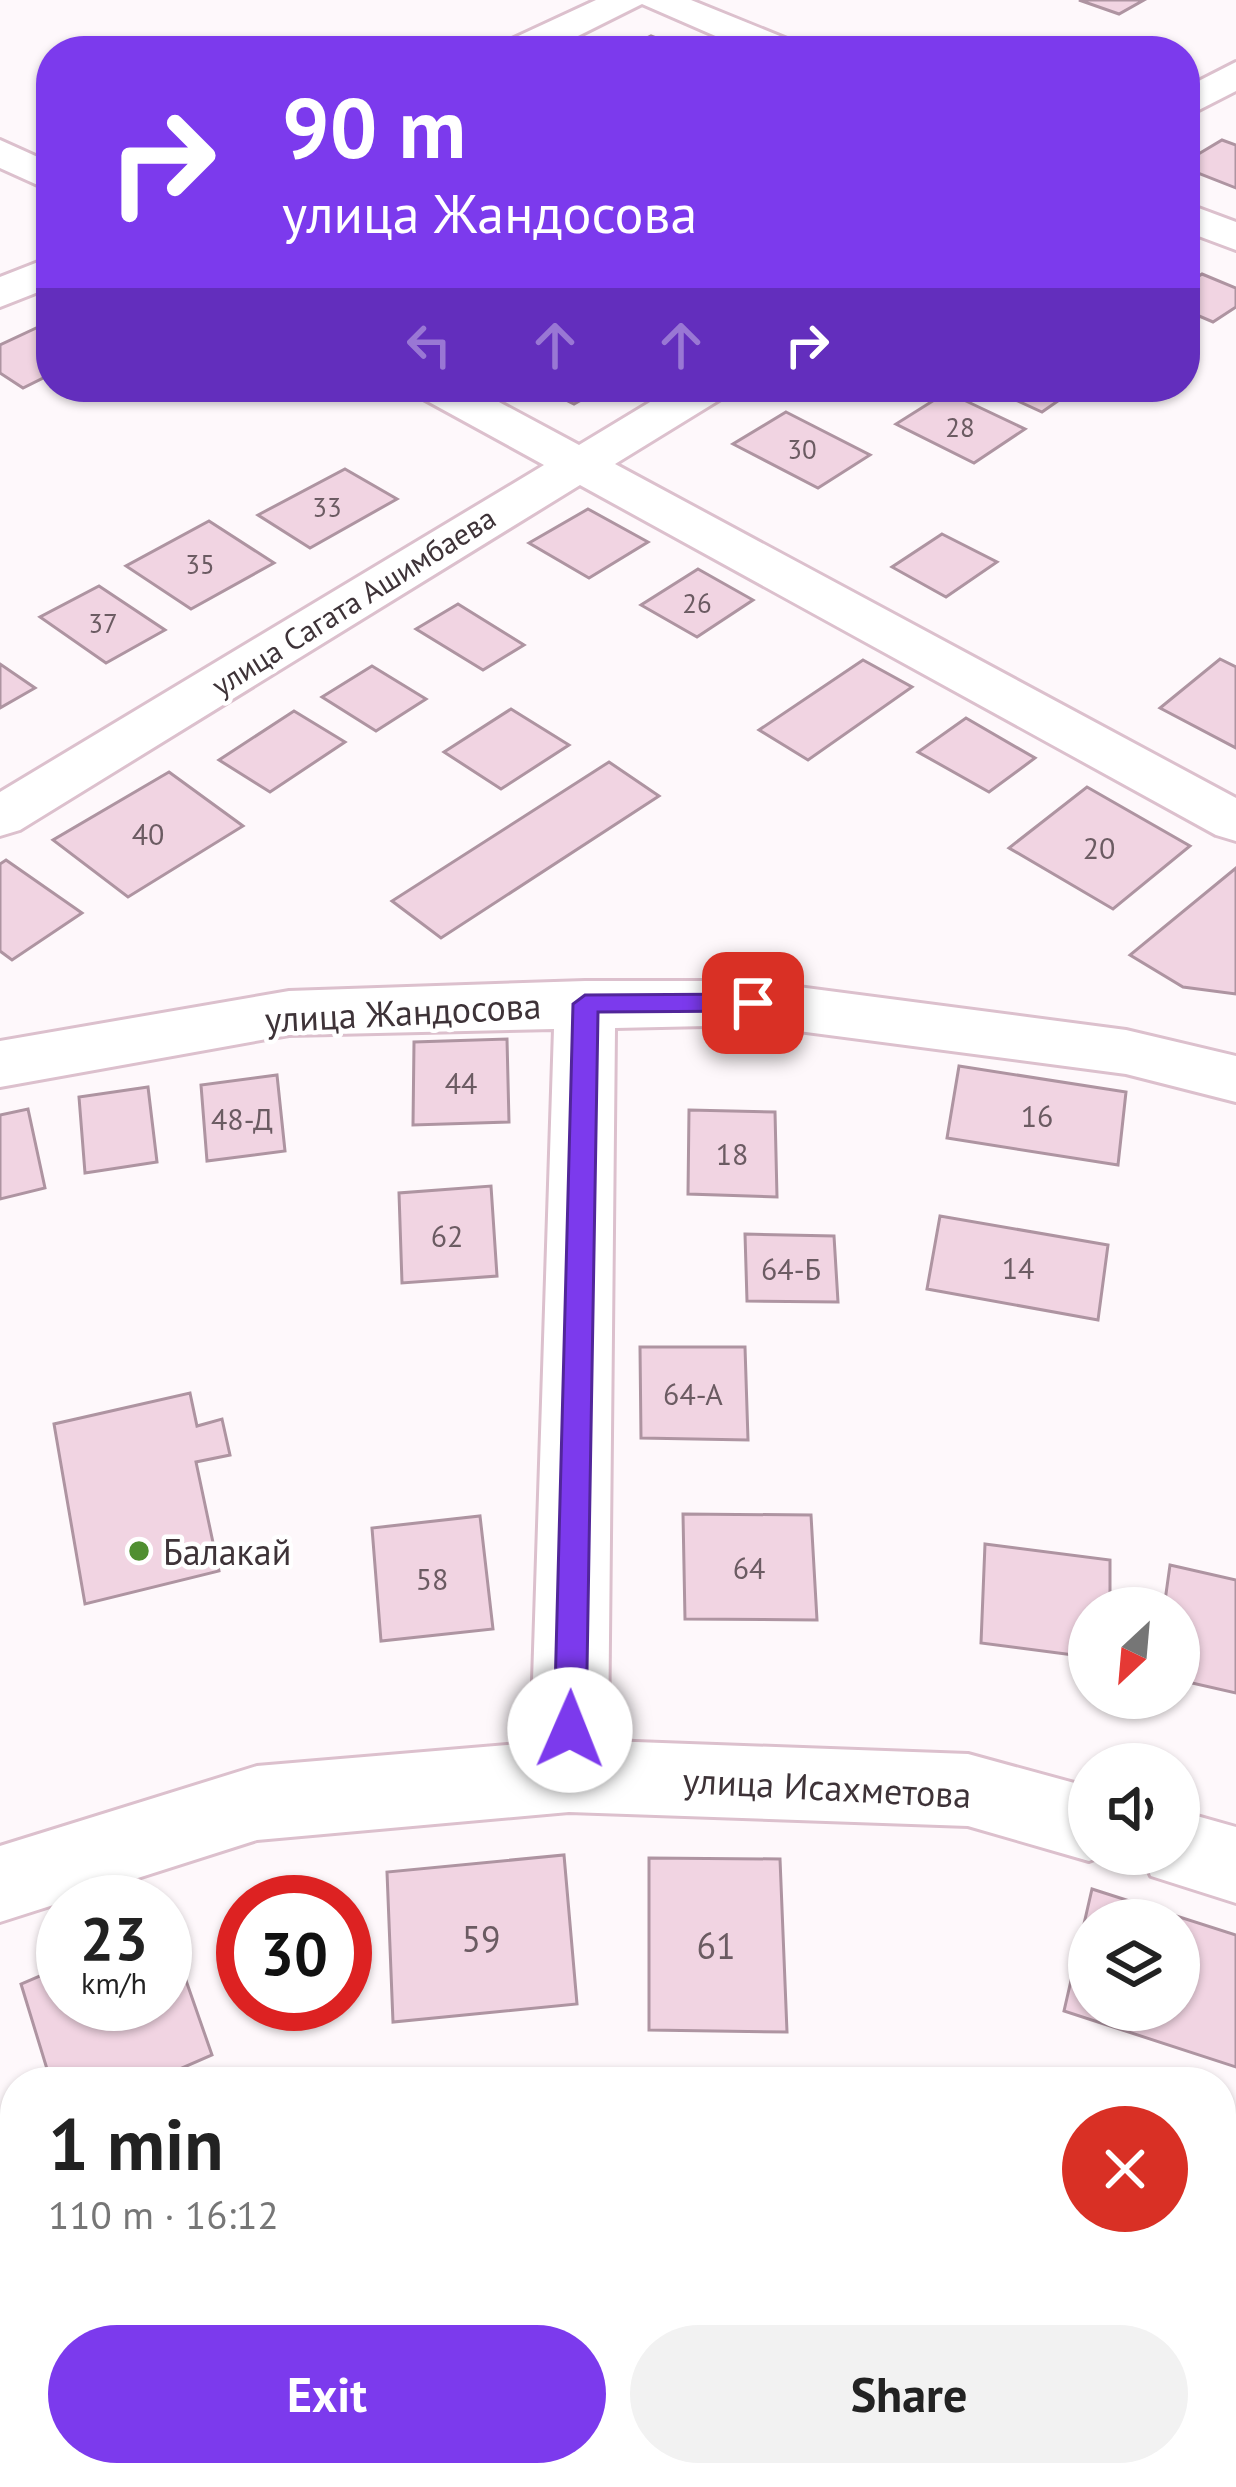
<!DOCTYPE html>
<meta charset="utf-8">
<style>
:root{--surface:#fff;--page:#f2f2f2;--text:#222;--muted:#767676;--accent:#7c3aed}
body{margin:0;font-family:"PT Sans",sans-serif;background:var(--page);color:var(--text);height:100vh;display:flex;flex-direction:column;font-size:45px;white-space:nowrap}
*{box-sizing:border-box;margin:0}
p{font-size:39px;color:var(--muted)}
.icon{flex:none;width:66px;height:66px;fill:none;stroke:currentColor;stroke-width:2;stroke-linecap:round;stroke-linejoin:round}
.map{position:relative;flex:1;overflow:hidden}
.panel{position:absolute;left:0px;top:2067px;width:1236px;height:420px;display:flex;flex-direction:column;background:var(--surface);border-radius:48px 48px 0 0;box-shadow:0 3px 9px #0004}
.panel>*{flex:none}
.hud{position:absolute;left:36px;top:36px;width:1164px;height:366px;border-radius:48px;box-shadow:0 3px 9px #0004;background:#7c3aed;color:#fff;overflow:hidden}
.needle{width:78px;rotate:206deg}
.buttons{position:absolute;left:1068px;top:1587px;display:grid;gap:24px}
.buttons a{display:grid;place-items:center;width:132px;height:132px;border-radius:50%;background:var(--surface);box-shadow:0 3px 9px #0004;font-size:60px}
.speed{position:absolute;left:36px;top:1875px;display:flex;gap:24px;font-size:60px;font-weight:700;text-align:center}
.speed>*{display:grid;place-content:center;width:156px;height:156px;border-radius:50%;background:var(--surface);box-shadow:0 3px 9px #0004;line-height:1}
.speed small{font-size:30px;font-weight:400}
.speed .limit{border:18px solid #d22;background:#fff;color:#111}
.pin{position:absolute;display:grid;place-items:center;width:102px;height:102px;color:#fff;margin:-51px;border-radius:24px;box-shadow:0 6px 18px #0006}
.me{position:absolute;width:132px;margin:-66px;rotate:1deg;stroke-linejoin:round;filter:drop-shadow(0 0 9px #0008)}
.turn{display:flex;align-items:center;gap:42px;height:252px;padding:0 48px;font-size:54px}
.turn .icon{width:156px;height:156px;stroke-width:2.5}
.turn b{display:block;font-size:84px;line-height:102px}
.lanes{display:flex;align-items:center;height:114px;padding:0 48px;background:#0003;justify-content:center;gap:60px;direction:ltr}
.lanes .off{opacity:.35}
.round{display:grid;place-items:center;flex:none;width:126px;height:126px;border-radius:63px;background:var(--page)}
.summary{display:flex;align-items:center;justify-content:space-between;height:204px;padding:0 48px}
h1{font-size:72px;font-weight:700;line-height:90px}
.action{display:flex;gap:24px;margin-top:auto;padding:24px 48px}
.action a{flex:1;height:138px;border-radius:72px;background:var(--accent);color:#fff;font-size:48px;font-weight:700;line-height:138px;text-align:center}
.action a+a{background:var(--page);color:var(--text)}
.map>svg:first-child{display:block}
</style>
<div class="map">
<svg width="1236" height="2487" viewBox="0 0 1236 2487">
<rect width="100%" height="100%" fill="#fef8fb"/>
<g fill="#f1d4e2" stroke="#ae94a1" stroke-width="3" fill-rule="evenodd">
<path d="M1079,0H1144L1119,14Z"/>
<path d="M651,36L689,51H621Z"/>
<path d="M1222,140L1236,145V188L1185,168V162Z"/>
<path d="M1202,274L1236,288V307L1213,322L1185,310V285Z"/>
<path d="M49,322L51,374L23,388L0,373V345Z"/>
<path d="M540,387H604L574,404Z"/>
<path d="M987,387H1078L1042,412Z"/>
<path d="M947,392L1025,429L974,463L896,424Z"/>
<path d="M786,412L870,455L818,488L733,444Z"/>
<path d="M345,469L397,499L310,548L258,515Z"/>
<path d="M588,509L648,542L589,578L529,543Z"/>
<path d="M209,521L274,563L191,609L126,566Z"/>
<path d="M942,534L997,562L946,597L892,567Z"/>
<path d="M698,569L753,600L697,637L641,605Z"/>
<path d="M99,586L165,630L106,663L40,617Z"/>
<path d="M458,604L524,645L483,670L416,629Z"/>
<path d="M1220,659L1236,667V748L1160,708Z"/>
<path d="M863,660L912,687L808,760L759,730Z"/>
<path d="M0,664L35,688L0,708Z"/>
<path d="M372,666L426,699L376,731L322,697Z"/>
<path d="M511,709L569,745L501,789L444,752Z"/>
<path d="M294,711L345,742L270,792L219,760Z"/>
<path d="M966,718L1035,758L989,792L918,752Z"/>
<path d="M609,762L659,796L441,938L392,901Z"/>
<path d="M169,772L243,826L128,897L53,840Z"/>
<path d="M1087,787L1190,846L1113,909L1009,848Z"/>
<path d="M6,860L82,913L12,960L0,951V864Z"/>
<path d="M1236,868V994L1183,987L1130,955Z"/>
<path d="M507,1039L509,1122L413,1125L414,1042Z"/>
<path d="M959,1066L1126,1092L1118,1165L947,1138Z"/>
<path d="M277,1075L285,1151L207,1161L201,1085Z"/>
<path d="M148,1087L157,1162L85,1173L79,1097Z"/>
<path d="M28,1109L45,1188L0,1199V1115Z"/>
<path d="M689,1110L775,1112L777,1197L688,1194Z"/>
<path d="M491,1186L497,1276L402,1283L399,1193Z"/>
<path d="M940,1216L1108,1245L1098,1320L927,1289Z"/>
<path d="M745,1234L834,1236L838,1302L747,1301Z"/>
<path d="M640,1347H745L748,1440L641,1438Z"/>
<path d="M190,1393L197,1426L222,1419L230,1455L196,1462L219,1571L85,1604L54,1424Z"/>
<path d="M683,1514L811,1515L817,1620L685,1619Z"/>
<path d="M480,1516L493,1629L381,1641L372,1528Z"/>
<path d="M985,1544L1110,1560V1608H1089V1657L981,1643Z"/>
<path d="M1170,1565L1236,1580V1693L1179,1680V1608H1164Z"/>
<path d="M564,1855L577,2004L393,2022L387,1872Z"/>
<path d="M649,1858L780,1859L787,2032L649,2030Z"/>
<path d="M1092,1889L1236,1935V2067L1064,2011ZM1089,1920H1179V2010H1089Z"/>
<path d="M166,1923L212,2055L150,2082H51L21,1984L63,1966V2004H165Z"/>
<path d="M0,2182L15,2251V2428L0,2434Z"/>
<path d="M550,2472H711L712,2487H551Z"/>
</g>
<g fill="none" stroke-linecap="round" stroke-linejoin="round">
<defs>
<g id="street">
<path d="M596,0H691L797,43L802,51H750L642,4L548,51H498L503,43Z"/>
<path d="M1236,62V91L1185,117V88Z"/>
<path d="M0,140L51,163V191L0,168Z"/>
<path d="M1185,203L1236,222V250L1185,231Z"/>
<path d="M51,257V287L0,307V277Z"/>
<path d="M413,387H471L579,445L675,387H731L724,397L615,464L1236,798V841L1216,835L580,485L20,830L0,836V792L544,465L420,397Z"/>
<path d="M585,981H753L1126,1030L1236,1056V1102L1126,1074L753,1025L615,1028L608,1741L968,1754L1089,1787V1854H1107L1089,1861L968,1826L569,1812L257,1840L0,1922V1846L257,1766L531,1743L554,1029L289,1035L0,1087V1041L289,991Z"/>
<path d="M1179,1811L1236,1827V1903L1151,1876L1141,1854H1179Z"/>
</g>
</defs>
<use href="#street" stroke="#dcc0cd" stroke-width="6"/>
<use href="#street" fill="#fff" fill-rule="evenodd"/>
</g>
<path fill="#7c3aed" stroke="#51269a" stroke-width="3" d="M753,994L765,1003L753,1011L598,1012L586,1730L581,1740L570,1745L559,1740L554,1730L573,1004L585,995Z"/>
<circle fill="#508f31" stroke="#fff" stroke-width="4.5" cx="139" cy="1551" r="12"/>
<g text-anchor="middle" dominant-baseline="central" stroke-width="9" stroke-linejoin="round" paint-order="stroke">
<g font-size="27" fill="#6b5b62">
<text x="960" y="427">28</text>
<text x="802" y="449">30</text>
<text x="327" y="507">33</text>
<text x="200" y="564">35</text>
<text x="697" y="603">26</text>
<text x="103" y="623">37</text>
</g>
<g font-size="30" fill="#3e3338" stroke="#fff">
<text transform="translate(353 601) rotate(-32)">улица Сагата Ашимбаева</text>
</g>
<g font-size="30" fill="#6b5b62">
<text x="148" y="833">40</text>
<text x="1099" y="847">20</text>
<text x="461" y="1082">44</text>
<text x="1037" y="1115">16</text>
<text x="242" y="1118">48-Д</text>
<text x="732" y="1153">18</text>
<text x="447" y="1235">62</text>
<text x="1018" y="1267">14</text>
<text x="791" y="1268">64-Б</text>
<text x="693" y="1393">64-А</text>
<text x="749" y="1567">64</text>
<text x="432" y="1578">58</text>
</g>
<g font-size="36" fill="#3e3338" stroke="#fff">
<text transform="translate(403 1012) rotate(-3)">улица Жандосова</text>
<text transform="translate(827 1787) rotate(3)">улица Исахметова</text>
</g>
<g font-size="36" fill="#3e3338" stroke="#fff" text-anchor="start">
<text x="163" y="1551">Балакай</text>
</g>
<g font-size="36" fill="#6b5b62">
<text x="481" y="1938">59</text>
<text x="716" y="1945">61</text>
</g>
</g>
</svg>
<div class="buttons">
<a><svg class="needle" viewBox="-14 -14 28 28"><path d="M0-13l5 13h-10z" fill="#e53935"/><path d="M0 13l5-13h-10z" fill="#767676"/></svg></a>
<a><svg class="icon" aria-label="sound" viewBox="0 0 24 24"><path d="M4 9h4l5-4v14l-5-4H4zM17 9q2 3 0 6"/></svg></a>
<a><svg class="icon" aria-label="layers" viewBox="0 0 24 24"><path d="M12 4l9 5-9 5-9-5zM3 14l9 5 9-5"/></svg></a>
</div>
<div class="speed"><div>23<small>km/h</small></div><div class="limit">30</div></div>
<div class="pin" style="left:753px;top:1003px;background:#d93025"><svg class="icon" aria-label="arrive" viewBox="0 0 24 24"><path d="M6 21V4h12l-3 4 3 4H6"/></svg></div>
<svg class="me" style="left:570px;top:1730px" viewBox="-20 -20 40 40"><circle r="19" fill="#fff"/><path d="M0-13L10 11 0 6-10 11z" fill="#7c3aed"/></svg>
<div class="hud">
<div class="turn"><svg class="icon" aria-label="right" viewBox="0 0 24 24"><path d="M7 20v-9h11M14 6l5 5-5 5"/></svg><div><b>90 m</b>улица Жандосова</div></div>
<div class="lanes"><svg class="icon off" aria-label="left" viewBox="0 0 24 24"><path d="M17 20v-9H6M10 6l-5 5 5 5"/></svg><svg class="icon off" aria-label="ahead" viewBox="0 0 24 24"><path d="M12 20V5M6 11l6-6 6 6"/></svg><svg class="icon off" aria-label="ahead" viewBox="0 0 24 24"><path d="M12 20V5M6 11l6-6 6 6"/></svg><svg class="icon" aria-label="right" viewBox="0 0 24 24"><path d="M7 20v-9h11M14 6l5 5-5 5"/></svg></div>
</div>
<section class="panel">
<div class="summary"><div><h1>1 min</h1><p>110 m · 16:12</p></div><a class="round" style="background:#d93025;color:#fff"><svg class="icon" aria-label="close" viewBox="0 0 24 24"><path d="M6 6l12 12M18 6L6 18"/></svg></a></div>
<div class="action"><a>Exit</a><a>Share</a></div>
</section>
</div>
